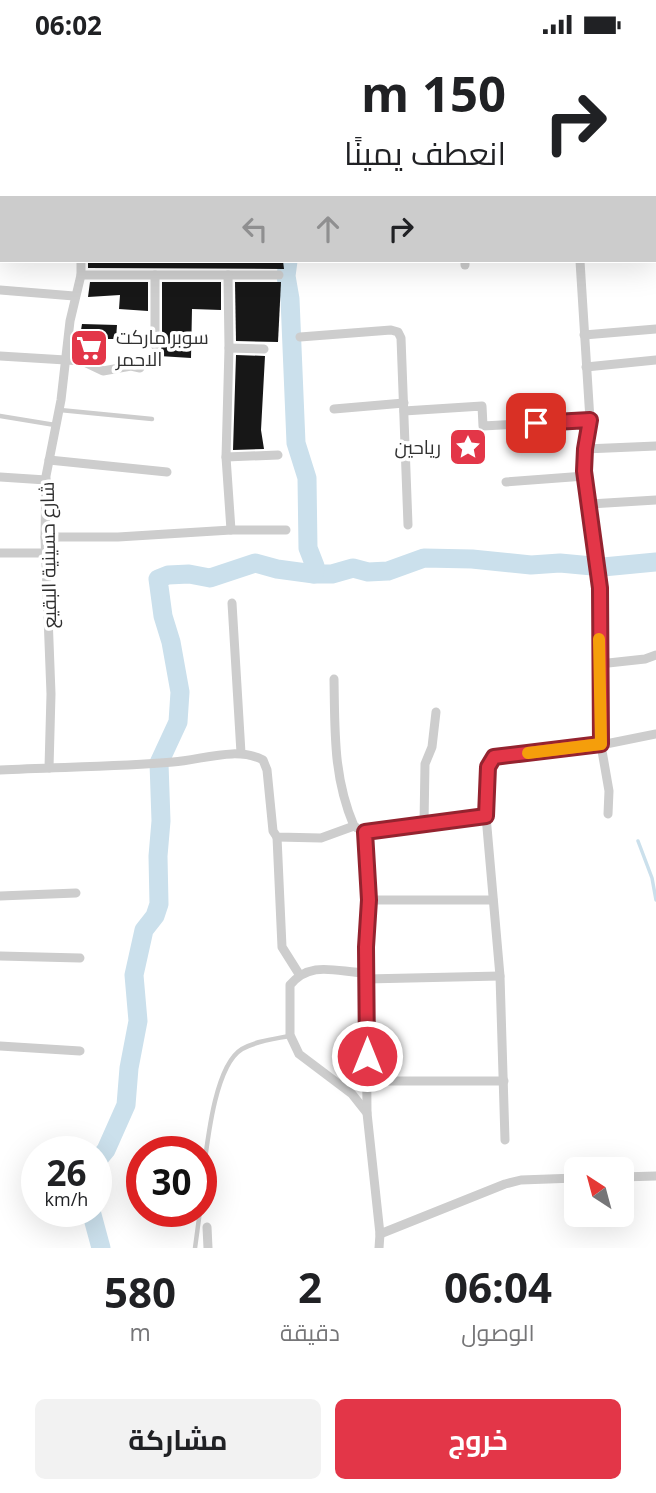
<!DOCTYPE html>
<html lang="ar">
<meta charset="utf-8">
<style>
:root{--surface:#fff;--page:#f2f2f2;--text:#202124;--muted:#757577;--accent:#e33648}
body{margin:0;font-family:"Open Sans",Cairo,sans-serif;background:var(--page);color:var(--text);direction:rtl;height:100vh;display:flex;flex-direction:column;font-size:26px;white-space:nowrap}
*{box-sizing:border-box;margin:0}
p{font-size:23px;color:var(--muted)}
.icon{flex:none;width:38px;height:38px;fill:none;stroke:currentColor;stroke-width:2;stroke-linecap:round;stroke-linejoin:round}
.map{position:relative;height:1199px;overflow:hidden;direction:ltr}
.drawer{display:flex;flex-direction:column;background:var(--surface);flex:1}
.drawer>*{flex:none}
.hud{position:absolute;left:0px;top:0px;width:656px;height:214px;box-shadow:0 7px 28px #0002;direction:rtl;background:#fff;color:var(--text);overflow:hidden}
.needle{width:46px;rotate:324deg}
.buttons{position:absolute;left:564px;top:1108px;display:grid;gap:14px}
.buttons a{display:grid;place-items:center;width:70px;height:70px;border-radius:10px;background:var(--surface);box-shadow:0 7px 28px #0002;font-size:35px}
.speed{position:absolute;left:21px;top:1087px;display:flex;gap:14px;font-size:35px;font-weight:700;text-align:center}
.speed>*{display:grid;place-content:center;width:91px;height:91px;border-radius:50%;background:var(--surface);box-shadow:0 7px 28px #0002;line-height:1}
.speed small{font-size:18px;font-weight:400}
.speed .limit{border:10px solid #d22;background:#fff;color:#111}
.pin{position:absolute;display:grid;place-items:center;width:60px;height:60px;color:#fff;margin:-30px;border-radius:14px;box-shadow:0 4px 10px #0006}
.me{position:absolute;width:77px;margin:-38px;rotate:0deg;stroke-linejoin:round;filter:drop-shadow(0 0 5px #0008)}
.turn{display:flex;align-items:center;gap:24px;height:147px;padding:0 35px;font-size:32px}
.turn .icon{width:91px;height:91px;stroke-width:2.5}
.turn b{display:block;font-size:49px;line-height:60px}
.lanes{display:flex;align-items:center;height:66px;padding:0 35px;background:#0003;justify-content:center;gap:35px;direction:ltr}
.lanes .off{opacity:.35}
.eta{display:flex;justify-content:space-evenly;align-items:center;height:119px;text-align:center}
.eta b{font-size:42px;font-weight:700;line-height:49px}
.action{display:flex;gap:14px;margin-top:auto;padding:14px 35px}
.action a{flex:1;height:80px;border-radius:10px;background:var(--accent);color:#fff;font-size:28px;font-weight:700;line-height:80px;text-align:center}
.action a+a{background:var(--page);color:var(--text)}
.status{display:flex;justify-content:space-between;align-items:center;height:49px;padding:0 35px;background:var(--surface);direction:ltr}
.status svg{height:19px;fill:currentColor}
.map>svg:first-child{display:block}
</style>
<div class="status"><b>06:02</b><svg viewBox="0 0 49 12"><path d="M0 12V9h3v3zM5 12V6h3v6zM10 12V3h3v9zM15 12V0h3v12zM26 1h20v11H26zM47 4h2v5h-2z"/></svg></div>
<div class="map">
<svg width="656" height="1199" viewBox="0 0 656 1199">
<rect width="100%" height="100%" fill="#fff"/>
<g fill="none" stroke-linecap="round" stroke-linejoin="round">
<path stroke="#cbe0ec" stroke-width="3.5" d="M638,792L652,829L656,851"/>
<g stroke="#cbe0ec" stroke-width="19">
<path d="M282,2V0"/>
<path d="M314,525H332L353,519L368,523L388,522L424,509L472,510L531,516L560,514L603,518L656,513"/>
<path d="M96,1113L106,1101L126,1056L129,1019L138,972L134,926L144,881L155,867L159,855L158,807L161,772L159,714L178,673L180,643L171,593L163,567L158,530L168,526L189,525L210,529L255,514L277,520L314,525L315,517L308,499L307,429L296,394L290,250L286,227L288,212"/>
<path d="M91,1162L101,1199"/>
</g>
</g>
<g fill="#171717">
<path d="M88,212H283L284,220L88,219Z"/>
<path d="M90,233H148V262L119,260L120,246L88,248Z"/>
<path d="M162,233H221V261L192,260L191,309L159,307L162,296Z"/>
<path d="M235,233H281L278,293L236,292Z"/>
<path d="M82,275L117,276L116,290H102L100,306L77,305Z"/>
<path d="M236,306L265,307L261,381L264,400L233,401Z"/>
</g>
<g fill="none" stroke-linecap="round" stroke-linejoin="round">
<g stroke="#cdcdcd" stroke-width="4.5">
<path d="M60,361L152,370"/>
<path d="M0,367L55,376"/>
<path d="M201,1142C206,1108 212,1018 242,1000C256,992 274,990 289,987"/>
<path d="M195,1199L200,1162"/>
</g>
<g stroke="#cdcdcd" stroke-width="9">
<path d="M62,0L63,2"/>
<path d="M551,0L552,2"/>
<path d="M628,0L656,1"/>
<path d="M127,2L180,0"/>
<path d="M610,2L622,0"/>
<path d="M0,97H2"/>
<path d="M654,145L656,144"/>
<path d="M465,212V216"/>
<path d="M580,212L590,371L584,422L600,539L601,696L609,742L608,765"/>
<path d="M81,226H279"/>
<path d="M228,226L229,299L226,408L231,481H286"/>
<path d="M0,241L74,247"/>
<path d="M584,286L656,280"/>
<path d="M300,288L391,281L398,283L401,289L408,476"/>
<path d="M155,296V226"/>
<path d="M229,299L264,300"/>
<path d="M0,307L82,312L103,322L131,317L140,319"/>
<path d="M586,318L656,311"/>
<path d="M334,360L404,354"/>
<path d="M404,362L482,357L483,377L590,371"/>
<path d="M585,400L656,397"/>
<path d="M226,408L278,406"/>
<path d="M49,411L167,423"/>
<path d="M0,428L46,431"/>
<path d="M506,433L585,427"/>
<path d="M590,455L656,451"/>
<path d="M45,488H118L231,481"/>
<path d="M0,504H46"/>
<path d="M232,554L241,704"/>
<path d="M599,615L645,610L656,606"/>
<path d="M334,630C335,682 333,728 354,777L357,779"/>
<path d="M49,719L51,645L45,488L46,427L61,351L70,272L81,226V212"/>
<path d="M0,721C57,718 115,718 173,713C202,711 236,697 263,711L267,721L273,782L277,788L321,789L354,777"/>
<path d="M486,767L500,927L505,1091"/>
<path d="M424,774L425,715L432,698L436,663"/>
<path d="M277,788L282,898L299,925"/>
<path d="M0,847L76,844"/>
<path d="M370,851H493"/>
<path d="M0,907L80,909"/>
<path d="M366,924C336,923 311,911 290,936V986L299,1005L352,1045L367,1064L380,1185L379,1199"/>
<path d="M366,930L500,927"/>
<path d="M0,997L80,1002"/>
<path d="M367,1032H504"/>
<path d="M367,1064L366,924L370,851L365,783L486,767L488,718L494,708L601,696L656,685"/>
<path d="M621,1128L656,1127"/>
<path d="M207,1178L208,1199"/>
<path d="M380,1185L505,1135L521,1131L576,1129"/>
</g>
</g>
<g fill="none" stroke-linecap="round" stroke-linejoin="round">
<defs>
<path id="route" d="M367,1007L366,898L369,851L365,783L486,767L488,718L494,708L601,695L600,539L584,422L585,400L590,371L536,374"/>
</defs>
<use href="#route" stroke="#94232f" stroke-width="18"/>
<use href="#route" stroke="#e33648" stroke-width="12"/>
<path stroke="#f59e0b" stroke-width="12" d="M528,704L601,695L599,590"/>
</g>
<defs>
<symbol id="supermarket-square" viewBox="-11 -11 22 22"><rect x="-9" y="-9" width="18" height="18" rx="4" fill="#e33648" stroke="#fff"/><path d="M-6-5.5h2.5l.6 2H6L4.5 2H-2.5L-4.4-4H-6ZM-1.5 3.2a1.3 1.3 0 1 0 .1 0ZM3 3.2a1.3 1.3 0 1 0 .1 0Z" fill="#fff"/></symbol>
<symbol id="sight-square" viewBox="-11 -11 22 22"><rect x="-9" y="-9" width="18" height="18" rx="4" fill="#e33648" stroke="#fff"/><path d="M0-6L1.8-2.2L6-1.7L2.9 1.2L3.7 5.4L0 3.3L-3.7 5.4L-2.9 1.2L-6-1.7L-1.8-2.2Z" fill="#fff"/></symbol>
</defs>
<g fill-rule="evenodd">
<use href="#supermarket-square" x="67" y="277" width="44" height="44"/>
<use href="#sight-square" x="446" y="376" width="44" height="44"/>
</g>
<g text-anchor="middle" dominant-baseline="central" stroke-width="7" stroke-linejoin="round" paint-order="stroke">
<g font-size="19" fill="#303030" stroke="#fff" text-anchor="start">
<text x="116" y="288">سوبر ماركت<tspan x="116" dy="22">الاحمر</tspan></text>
<text x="441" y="398" text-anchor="end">رياحين</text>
</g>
<g font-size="19" fill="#303030" stroke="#fff">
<text transform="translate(48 506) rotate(-91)">شارع حسينية البقيع</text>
</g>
</g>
</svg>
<div class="buttons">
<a><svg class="needle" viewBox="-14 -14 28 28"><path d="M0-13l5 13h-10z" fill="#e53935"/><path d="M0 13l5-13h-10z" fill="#757577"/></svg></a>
</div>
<div class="speed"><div>26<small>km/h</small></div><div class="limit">30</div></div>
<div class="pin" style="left:536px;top:374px;background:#d93025"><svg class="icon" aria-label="arrive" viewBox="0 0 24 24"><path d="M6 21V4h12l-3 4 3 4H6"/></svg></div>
<svg class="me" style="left:367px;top:1007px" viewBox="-20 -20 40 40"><circle r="17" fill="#e33648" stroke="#fff" stroke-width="3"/><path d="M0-11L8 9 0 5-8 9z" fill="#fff"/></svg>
<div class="hud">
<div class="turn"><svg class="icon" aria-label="right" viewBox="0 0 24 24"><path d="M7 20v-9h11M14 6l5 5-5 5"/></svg><div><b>150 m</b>انعطف يمينًا</div></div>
<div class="lanes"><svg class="icon off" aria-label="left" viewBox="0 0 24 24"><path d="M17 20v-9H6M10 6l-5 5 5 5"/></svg><svg class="icon off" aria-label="ahead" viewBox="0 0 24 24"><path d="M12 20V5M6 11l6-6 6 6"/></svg><svg class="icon" aria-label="right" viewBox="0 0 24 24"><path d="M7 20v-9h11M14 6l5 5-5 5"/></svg></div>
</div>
</div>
<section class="drawer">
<div class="eta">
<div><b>06:04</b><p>الوصول</p></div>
<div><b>2</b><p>دقيقة</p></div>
<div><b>580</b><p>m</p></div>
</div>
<div class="action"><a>خروج</a><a>مشاركة</a></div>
</section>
